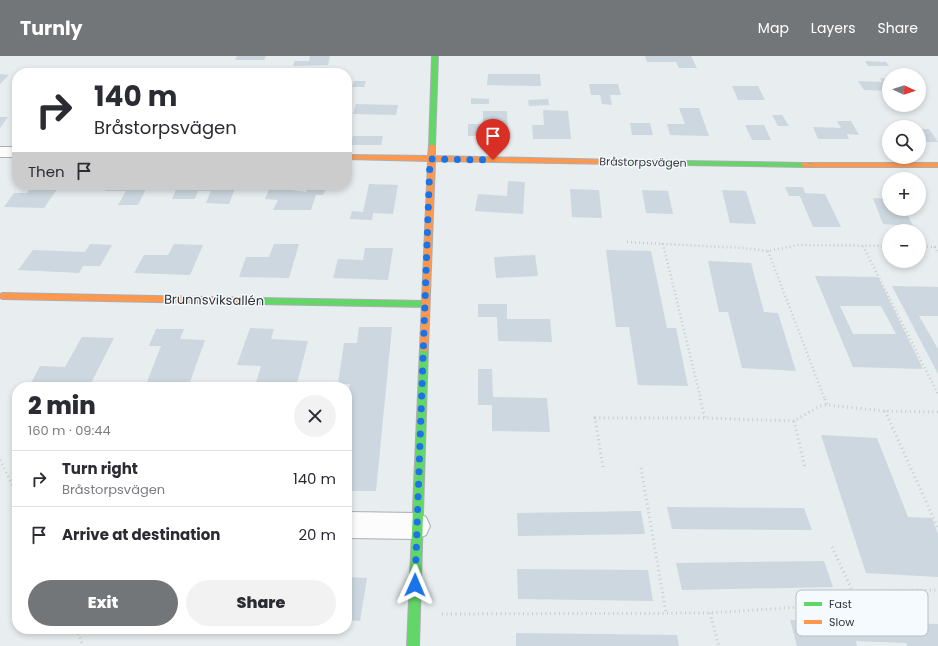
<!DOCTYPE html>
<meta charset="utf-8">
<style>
:root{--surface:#fff;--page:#f2f2f3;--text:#2b2b33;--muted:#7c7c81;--line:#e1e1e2;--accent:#727679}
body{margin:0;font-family:Poppins,sans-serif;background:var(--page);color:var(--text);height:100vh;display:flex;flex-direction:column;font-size:15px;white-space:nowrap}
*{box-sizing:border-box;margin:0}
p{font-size:13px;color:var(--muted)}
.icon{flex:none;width:22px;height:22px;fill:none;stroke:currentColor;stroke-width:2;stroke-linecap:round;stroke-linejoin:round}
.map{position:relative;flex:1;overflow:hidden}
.panel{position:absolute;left:12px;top:326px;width:340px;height:252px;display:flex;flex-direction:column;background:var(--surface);border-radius:16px;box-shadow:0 2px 6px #0003}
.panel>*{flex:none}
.guide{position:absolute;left:12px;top:12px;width:340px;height:122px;border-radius:16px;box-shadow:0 2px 6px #0003;background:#fff;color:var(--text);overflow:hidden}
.needle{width:26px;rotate:93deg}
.tools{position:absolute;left:882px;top:12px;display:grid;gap:8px}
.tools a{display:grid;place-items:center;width:44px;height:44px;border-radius:50%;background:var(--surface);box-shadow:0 2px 6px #0003;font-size:20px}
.pin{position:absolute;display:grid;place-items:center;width:34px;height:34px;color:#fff;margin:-41px -17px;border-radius:50% 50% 50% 0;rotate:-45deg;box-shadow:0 0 4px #0007}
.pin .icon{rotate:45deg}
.me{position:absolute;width:44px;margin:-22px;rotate:1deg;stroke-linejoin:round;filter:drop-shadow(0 0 3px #0008)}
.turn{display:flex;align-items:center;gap:14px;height:84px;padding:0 16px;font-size:18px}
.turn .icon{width:52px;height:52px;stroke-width:2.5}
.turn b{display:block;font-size:28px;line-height:34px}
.then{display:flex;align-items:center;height:38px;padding:0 16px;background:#0003;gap:8px;font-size:15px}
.round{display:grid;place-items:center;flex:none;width:42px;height:42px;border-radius:21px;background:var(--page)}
.headline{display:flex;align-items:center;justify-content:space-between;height:68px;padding:0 16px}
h1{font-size:24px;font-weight:800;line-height:30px}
.primary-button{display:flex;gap:8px;margin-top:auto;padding:8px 16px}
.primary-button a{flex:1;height:46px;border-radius:24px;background:var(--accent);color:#fff;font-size:16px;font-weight:800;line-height:46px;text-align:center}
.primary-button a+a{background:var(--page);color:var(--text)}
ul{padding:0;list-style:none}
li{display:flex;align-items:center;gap:12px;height:56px;padding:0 16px;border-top:1px solid var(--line)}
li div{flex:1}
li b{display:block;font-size:15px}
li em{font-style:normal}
header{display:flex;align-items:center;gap:24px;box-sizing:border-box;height:56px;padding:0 20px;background:var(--accent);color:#fff}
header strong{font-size:19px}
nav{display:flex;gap:22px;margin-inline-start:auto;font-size:14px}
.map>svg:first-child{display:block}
</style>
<header>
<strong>Turnly</strong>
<nav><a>Map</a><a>Layers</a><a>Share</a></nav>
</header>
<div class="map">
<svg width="938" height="590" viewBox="0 0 938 590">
<rect width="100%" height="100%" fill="#e8edf0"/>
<g fill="#ccd7df" fill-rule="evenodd">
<path d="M237,0H266L264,4H235Z"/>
<path d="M310,0H330L328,9L293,10L295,5H309Z"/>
<path d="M645,0H691L697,12H679L676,6H647Z"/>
<path d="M865,5L886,6L889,10H868Z"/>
<path d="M0,18L9,19L0,28Z"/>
<path d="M488,18H540L541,30L487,29Z"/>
<path d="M880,22L889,23V35L864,34L858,25L882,26Z"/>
<path d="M354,25H366L364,31H352Z"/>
<path d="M589,28H618L621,39H610L612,49L602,48L600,39H591Z"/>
<path d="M732,30H758L765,44H738Z"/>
<path d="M471,42L489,43V48H471Z"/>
<path d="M548,43L549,49L529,50L528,44Z"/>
<path d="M356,48L398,49L396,59L353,58Z"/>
<path d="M679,52H699L709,80L670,79L667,68H685Z"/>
<path d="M543,54L568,55L571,83H533L532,69H544Z"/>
<path d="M483,55H507L508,80H468V68H483Z"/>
<path d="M772,59H782L789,70H778Z"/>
<path d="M0,61H8L0,72Z"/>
<path d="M837,65H851L859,79L847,78L849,83H818L813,71L841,72Z"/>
<path d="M630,67H650L653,79H632Z"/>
<path d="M745,69H764L771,84H752Z"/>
<path d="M919,73H929L938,86H919Z"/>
<path d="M353,80H383L381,89H351Z"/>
<path d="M508,125L525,126L523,158L475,155L478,138L507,140Z"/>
<path d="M369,128L398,129L393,158L373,157L372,164L350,163L352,155L363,156Z"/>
<path d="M33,129H60L44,152L4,151L14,137H27Z"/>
<path d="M108,129H148L138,149H118L126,135H105Z"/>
<path d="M178,129H236L229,148L206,147L211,135H198L195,143H172Z"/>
<path d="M271,129H293L292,134L306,136L308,129H328L323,139H316L311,154H273L278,144L265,143Z"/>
<path d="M785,131H803L805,137L825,138L841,171H813L800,140H789Z"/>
<path d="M570,133L599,134L602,162L572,161Z"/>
<path d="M642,134L668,135L673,158L646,157Z"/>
<path d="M722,134L746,135L756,168L730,167Z"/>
<path d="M873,142L889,143V153H905L913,170L883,168Z"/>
<path d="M90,188L112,189L100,210H83L79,217L18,214L33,194L85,196Z"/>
<path d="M174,188L203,189L190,219L134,217L144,199H168Z"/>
<path d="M274,188H299L289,222L239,221L246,201H269Z"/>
<path d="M365,192H393L388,224L333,222L338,203L363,204Z"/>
<path d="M606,194L651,195L667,272H676L688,330L638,329L629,271H616Z"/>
<path d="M535,199L538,220L496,222L494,201Z"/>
<path d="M708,205L751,207L764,256L778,257L796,315L742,312L728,256H719Z"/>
<path d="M815,220L878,221L923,313L853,311ZM840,250H881L896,278H853Z"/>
<path d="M892,230L938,231V260H919L938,293V318Z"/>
<path d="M478,248H507V263H550L552,286L498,285L497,261H478Z"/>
<path d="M359,271H392L376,435H347V350L350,328H338L344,287H357Z"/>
<path d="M250,272L274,273L271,283L308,285L296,331L255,330L261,310L237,309Z"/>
<path d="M156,273H184L180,283L205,284L190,326H147L161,290H149Z"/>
<path d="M82,281L114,282L89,331H29L40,310L65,311Z"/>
<path d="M478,313H492L493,341L547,342L550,376L492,375V349H478Z"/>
<path d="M821,379L877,382L908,461L932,462L938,478V521L866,517Z"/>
<path d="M667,451L804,452L812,474L672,473Z"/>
<path d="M641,455L645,478L518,480L517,457Z"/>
<path d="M824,505L833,531L682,534L676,507Z"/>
<path d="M517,513L648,514L653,545L518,543Z"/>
<path d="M347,521L367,522L360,565L347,564Z"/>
<path d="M790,564L938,568V590H907L906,587L856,585L857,590H797Z"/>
<path d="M516,577L677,579L679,590H516Z"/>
</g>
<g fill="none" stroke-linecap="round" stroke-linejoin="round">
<defs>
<g id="street">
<rect x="0" y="91" width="17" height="10"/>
<path d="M347,456L417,457L426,461L430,470L426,479L417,483L347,482Z"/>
</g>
<g id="fast">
<path d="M432,0H438L435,90L432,92L429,90Z"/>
<path d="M617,104L804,107L807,109L804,111L619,108L616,106Z"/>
<path d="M257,242L425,245L429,248L425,251L257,248L253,245Z"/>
<path d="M424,288L427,289L428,292L419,590H407L420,292L421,289Z"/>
</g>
<g id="slow">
<path d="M432,88L435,90V100L619,104L622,106L619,108L435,105L428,292L427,295H421L420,292L428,105L347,103V99L428,100L429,90Z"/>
<path d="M802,107H938V111H804L801,109Z"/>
<path d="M3,237L257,242L261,245L257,248L3,243L0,242V238Z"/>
</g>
</defs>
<use href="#street" stroke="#aaaeb1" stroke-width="2"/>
<use href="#fast" stroke="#aaaeb1" stroke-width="2"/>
<use href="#slow" stroke="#aaaeb1" stroke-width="2"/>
<g stroke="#cacbcc" stroke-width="2.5" stroke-dasharray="1 3" stroke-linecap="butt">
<path d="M627,186L663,188"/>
<path d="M863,190L938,338"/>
<path d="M919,190L938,191"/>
<path d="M934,191L938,197"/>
<path d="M768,195L825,344"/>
<path d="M701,344L663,188L743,192L768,195L798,189L889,190"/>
</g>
<g stroke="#cacbcc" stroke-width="3" stroke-dasharray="1 3.5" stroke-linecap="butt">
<path d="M700,343L705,362"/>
<path d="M825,343L827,349"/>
<path d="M885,355L938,472"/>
<path d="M794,365L805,412"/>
<path d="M0,404L17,438"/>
<path d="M603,411L595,362H705L794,365L820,350L827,349L885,355L938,356"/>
<path d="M641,412L666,557"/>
<path d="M832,491L853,536"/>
<path d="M710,557L719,590"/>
<path d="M442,558L710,557L846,548L853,536L938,534"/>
<path d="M77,573L83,590"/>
</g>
<use href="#street" fill="#fcfcfd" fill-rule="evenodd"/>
<use href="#fast" fill="#63d668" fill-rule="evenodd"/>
<use href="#slow" fill="#ff974d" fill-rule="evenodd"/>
</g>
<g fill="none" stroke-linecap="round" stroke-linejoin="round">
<path stroke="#1a73e8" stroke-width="7" stroke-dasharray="0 12.6" d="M415,529L430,103L493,104"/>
</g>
<g text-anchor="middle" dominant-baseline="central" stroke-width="3" stroke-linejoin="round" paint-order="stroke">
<g font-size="11" fill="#333639" stroke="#f5fafe">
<text transform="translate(643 106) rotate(1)">Bråstorpsvägen</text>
</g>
<g font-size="13" fill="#333639" stroke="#f5fafe">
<text transform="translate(214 244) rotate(1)">Brunnsviksallén</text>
</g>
</g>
<rect x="796" y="534" width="132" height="46" rx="6" fill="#f5fafe" stroke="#bbbfc3" stroke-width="1"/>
<rect x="804" y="546" width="18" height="4" fill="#63d668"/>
<rect x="804" y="564" width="18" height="4" fill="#ff974d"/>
<g font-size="11" fill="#333639">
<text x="829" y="552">Fast</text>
<text x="829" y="570">Slow</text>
</g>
</svg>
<div class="tools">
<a><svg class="needle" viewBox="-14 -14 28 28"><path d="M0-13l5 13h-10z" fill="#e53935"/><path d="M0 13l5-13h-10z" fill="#7c7c81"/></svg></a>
<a><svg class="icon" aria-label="search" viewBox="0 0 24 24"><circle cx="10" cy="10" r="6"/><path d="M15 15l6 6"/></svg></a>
<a>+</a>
<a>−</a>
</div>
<div class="pin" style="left:493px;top:104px;background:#d93025"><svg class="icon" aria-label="arrive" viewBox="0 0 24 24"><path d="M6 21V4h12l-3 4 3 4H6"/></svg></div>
<svg class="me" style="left:415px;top:529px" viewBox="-20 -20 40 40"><path d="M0-17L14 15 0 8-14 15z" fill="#1a73e8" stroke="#fff" stroke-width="4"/></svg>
<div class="guide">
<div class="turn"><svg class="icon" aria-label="right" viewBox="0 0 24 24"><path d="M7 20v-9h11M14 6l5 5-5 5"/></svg><div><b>140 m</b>Bråstorpsvägen</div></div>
<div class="then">Then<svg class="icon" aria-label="arrive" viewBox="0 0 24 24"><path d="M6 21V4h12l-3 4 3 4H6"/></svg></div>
</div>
<section class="panel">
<div class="headline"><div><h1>2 min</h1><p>160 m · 09:44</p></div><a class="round"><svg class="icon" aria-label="close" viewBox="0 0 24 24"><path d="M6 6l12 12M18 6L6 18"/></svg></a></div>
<ul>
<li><svg class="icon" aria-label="right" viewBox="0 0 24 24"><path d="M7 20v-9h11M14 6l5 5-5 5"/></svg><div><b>Turn right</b><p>Bråstorpsvägen</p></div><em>140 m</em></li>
<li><svg class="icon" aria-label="arrive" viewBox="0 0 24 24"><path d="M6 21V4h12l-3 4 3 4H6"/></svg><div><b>Arrive at destination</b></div><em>20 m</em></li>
</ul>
<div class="primary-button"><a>Exit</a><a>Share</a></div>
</section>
</div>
